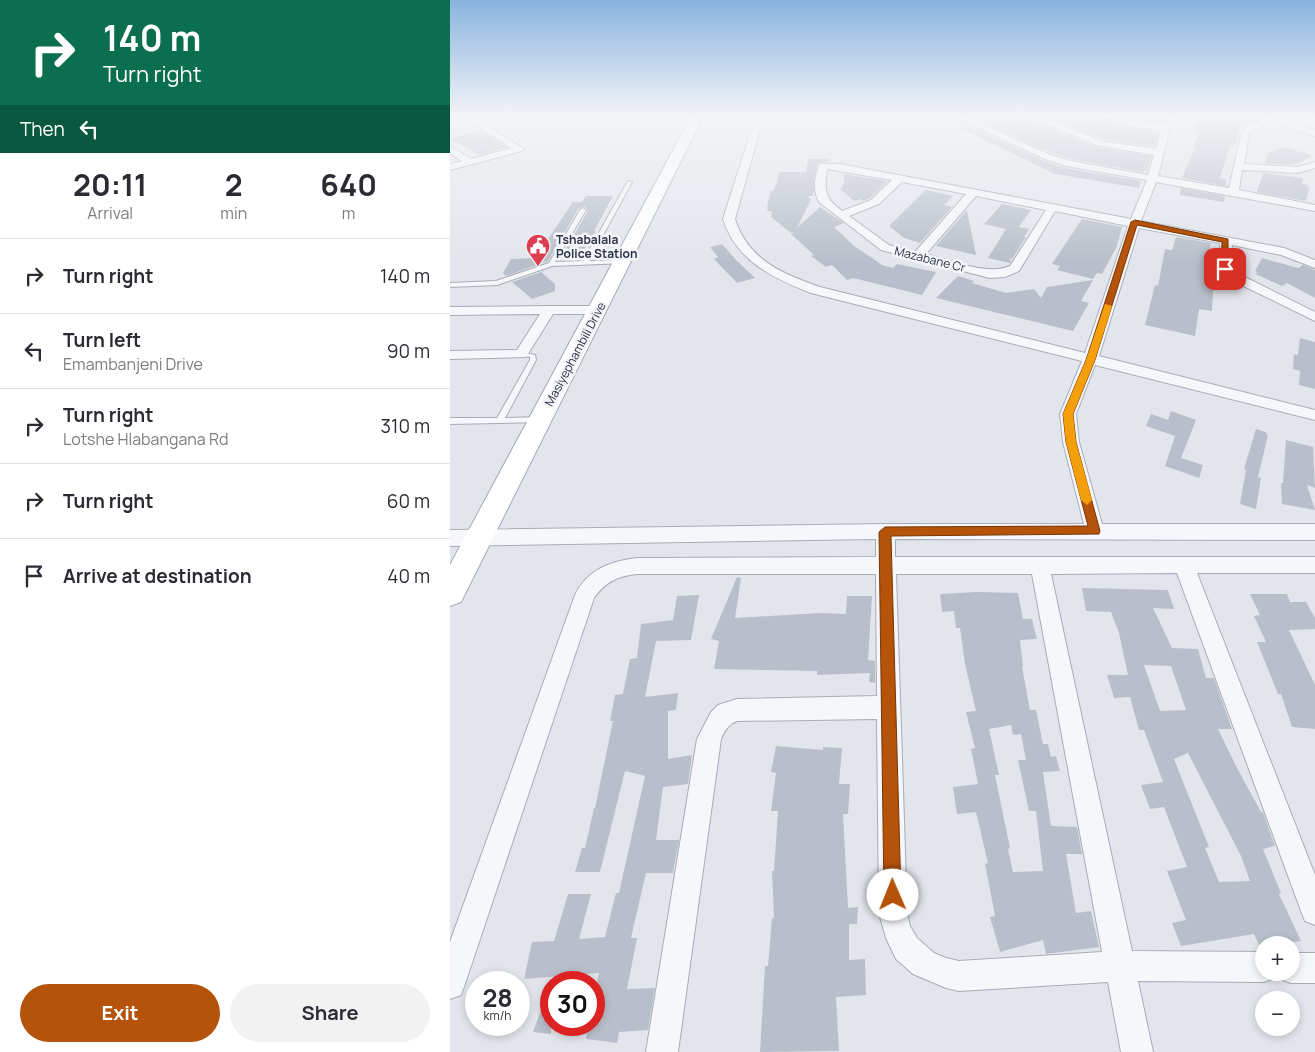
<!DOCTYPE html>
<meta charset="utf-8">
<style>
:root{--surface:#fff;--page:#f2f2f3;--text:#2b2b33;--muted:#7c7c81;--line:#e1e1e2;--accent:#b45309}
body{margin:0;font-family:Manrope,sans-serif;background:var(--page);color:var(--text);height:100vh;display:flex;flex-direction:column;font-size:19px;white-space:nowrap}
*{box-sizing:border-box;margin:0}
p{font-size:16px;color:var(--muted)}
.icon{flex:none;width:28px;height:28px;fill:none;stroke:currentColor;stroke-width:2;stroke-linecap:round;stroke-linejoin:round}
.map{position:relative;flex:1;overflow:hidden}
.side{display:flex;flex-direction:column;background:var(--surface);width:450px}
.side>*{flex:none}
.top-card{background:#0b6e4f;color:#fff;overflow:hidden}
.tools{position:absolute;left:805px;top:936px;display:grid;gap:10px}
.tools a{display:grid;place-items:center;width:45px;height:45px;border-radius:50%;background:var(--surface);box-shadow:0 2px 8px #0003;font-size:25px}
.speed{position:absolute;left:15px;top:971px;display:flex;gap:10px;font-size:25px;font-weight:700;text-align:center}
.speed>*{display:grid;place-content:center;width:65px;height:65px;border-radius:50%;background:var(--surface);box-shadow:0 2px 8px #0003;line-height:1}
.speed small{font-size:12px;font-weight:400}
.speed .limit{border:8px solid #d22;background:#fff;color:#111}
.pin{position:absolute;display:grid;place-items:center;width:42px;height:42px;color:#fff;margin:-21px;border-radius:10px;box-shadow:0 2px 8px #0006}
.me{position:absolute;width:55px;margin:-28px;rotate:359deg;stroke-linejoin:round;filter:drop-shadow(0 0 4px #0008)}
.turn{display:flex;align-items:center;gap:18px;height:105px;padding:0 20px;font-size:22px}
.turn .icon{width:65px;height:65px;stroke-width:2.5}
.turn b{display:block;font-size:35px;line-height:42px}
.then{display:flex;align-items:center;height:48px;padding:0 20px;background:#0003;gap:10px;font-size:19px}
.eta{display:flex;justify-content:space-evenly;align-items:center;height:85px;text-align:center}
.eta b{font-size:30px;font-weight:700;line-height:35px}
.primary-button{display:flex;gap:10px;margin-top:auto;padding:10px 20px}
.primary-button a{flex:1;height:58px;border-radius:30px;background:var(--accent);color:#fff;font-size:20px;font-weight:700;line-height:58px;text-align:center}
.primary-button a+a{background:var(--page);color:var(--text)}
ul{padding:0;list-style:none}
li{display:flex;align-items:center;gap:15px;height:75px;padding:0 20px;border-top:1px solid var(--line)}
li div{flex:1}
li b{display:block;font-size:19px}
li em{font-style:normal}
main{display:flex;flex:1;min-height:0}
.map>svg:first-child{display:block}
</style>
<main>
<section class="side">
<div class="top-card">
<div class="turn"><svg class="icon" aria-label="right" viewBox="0 0 24 24"><path d="M7 20v-9h11M14 6l5 5-5 5"/></svg><div><b>140 m</b>Turn right</div></div>
<div class="then">Then<svg class="icon" aria-label="left" viewBox="0 0 24 24"><path d="M17 20v-9H6M10 6l-5 5 5 5"/></svg></div>
</div>
<div class="eta">
<div><b>20:11</b><p>Arrival</p></div>
<div><b>2</b><p>min</p></div>
<div><b>640</b><p>m</p></div>
</div>
<ul>
<li><svg class="icon" aria-label="right" viewBox="0 0 24 24"><path d="M7 20v-9h11M14 6l5 5-5 5"/></svg><div><b>Turn right</b></div><em>140 m</em></li>
<li><svg class="icon" aria-label="left" viewBox="0 0 24 24"><path d="M17 20v-9H6M10 6l-5 5 5 5"/></svg><div><b>Turn left</b><p>Emambanjeni Drive</p></div><em>90 m</em></li>
<li><svg class="icon" aria-label="right" viewBox="0 0 24 24"><path d="M7 20v-9h11M14 6l5 5-5 5"/></svg><div><b>Turn right</b><p>Lotshe Hlabangana Rd</p></div><em>310 m</em></li>
<li><svg class="icon" aria-label="right" viewBox="0 0 24 24"><path d="M7 20v-9h11M14 6l5 5-5 5"/></svg><div><b>Turn right</b></div><em>60 m</em></li>
<li><svg class="icon" aria-label="arrive" viewBox="0 0 24 24"><path d="M6 21V4h12l-3 4 3 4H6"/></svg><div><b>Arrive at destination</b></div><em>40 m</em></li>
</ul>
<div class="primary-button"><a>Exit</a><a>Share</a></div>
</section>
<div class="map">
<svg width="865" height="1052" viewBox="0 0 865 1052">
<rect width="100%" height="100%" fill="#e2e6ec"/>
<g fill="#b9bfca" fill-rule="evenodd">
<path d="M521,115H574L575,117L645,147L702,156L697,171L694,170L693,172L621,159L602,153L532,123L537,121Z"/>
<path d="M591,115H649L684,129L709,132L705,147L652,139Z"/>
<path d="M668,115H717L713,123L686,120Z"/>
<path d="M750,115H807L808,119L790,129L785,146L780,145L770,178L776,179V186L732,178L745,148H742L748,135H745V130Z"/>
<path d="M519,126L594,161L615,168L691,181L689,188L605,174L511,128Z"/>
<path d="M30,130H31L56,147L29,155L1,139Z"/>
<path d="M835,147L862,156L843,165L815,163L818,153Z"/>
<path d="M358,159H379L378,162L368,163L364,178V192L362,196H356L361,199L347,228L370,207L394,223L384,227L403,245L432,265L443,268L447,264L486,272L472,295L403,278L397,280L382,265L376,267L361,256L364,255L341,234L344,232L341,233L321,217L322,211H317L318,207L317,206L321,191H323L327,183L329,172H356Z"/>
<path d="M813,173L853,178L852,184L858,185L857,189L860,186L856,201L807,192Z"/>
<path d="M394,174L424,179L438,181L420,198L412,201L410,199L404,201L390,189L394,184Z"/>
<path d="M731,188L775,196L774,202L730,195Z"/>
<path d="M476,190L503,196L494,205L502,207L470,243L454,238L439,226Z"/>
<path d="M136,196H163L144,231H146L130,255H112L138,211L134,206L128,209L98,261L56,276L53,273L61,259L85,258L123,202H132Z"/>
<path d="M552,204L581,210L569,227L579,229L574,237H576L562,259L559,258L561,261L560,263L538,258L556,229L534,224Z"/>
<path d="M516,211H517L526,255L486,246Z"/>
<path d="M632,219L672,227L667,246L652,274L647,273L643,279L607,270L610,266L602,264Z"/>
<path d="M726,237L761,243L754,272L764,274L762,311L749,309L745,336L695,325L705,285L708,286L715,249L722,250Z"/>
<path d="M272,244L286,260L305,278L287,283L264,259L268,257L260,247Z"/>
<path d="M812,258L848,268L853,265L865,270V298L837,283L832,286L805,274L808,272L805,271Z"/>
<path d="M94,271L92,273L105,284V291L82,299L62,282Z"/>
<path d="M508,276L524,281L522,283L556,293L584,289L591,298L597,287L643,280L631,301L639,303L623,331L486,298Z"/>
<path d="M850,338L865,342V389L849,385L850,371L843,369L844,354L848,355Z"/>
<path d="M721,411L746,420L731,458L753,465L749,478L715,466L725,436L696,426L701,414L718,420Z"/>
<path d="M806,429L816,432V434L818,435L808,477L811,478L806,509L790,504L796,470L794,469Z"/>
<path d="M836,440L863,447L865,488L857,485L865,510L832,504L831,483H833Z"/>
<path d="M287,577L291,578L285,618L369,613L396,614L397,596H422L418,660L425,661V683L419,682L420,673L367,675V671L264,669L269,641L261,639Z"/>
<path d="M632,588L718,590L724,609L703,608L722,648L748,649L756,678H764L782,729H768L787,768L811,812H813L825,846L813,849L831,893L829,894L851,941L810,947L804,934L731,946L722,923L736,920L717,871L737,867L714,807L700,809L691,785L713,782L694,730H689L680,697L664,698L657,675H678L669,633L661,612L636,611ZM694,665L721,666L736,710L710,711ZM738,753L791,856L800,881L769,882L755,848L759,847L724,759Z"/>
<path d="M527,592L568,593L573,619H582L587,639L570,640L573,667H572L580,710H586L593,744H598L601,757L606,756L610,771L593,772L601,826L627,827L632,854H616L626,913L641,911L649,947L596,954L593,940L550,952L540,917L545,916L535,864L538,863L526,812L507,814L503,787L528,784L521,749L525,748L516,712L526,711L515,664L510,628H506L504,611L492,612L490,594ZM561,725L563,735L571,734L576,760H568L579,811H586L593,871L563,872L558,849L560,848L545,775H549L539,729Z"/>
<path d="M800,594H837L840,602H856L865,618V629L839,630L865,685V729L842,727L831,694H828L807,642H816L804,616L810,615Z"/>
<path d="M249,595L241,640L206,641L195,697L228,693L226,710L218,711V759L242,755L238,784L213,787L206,840H229L223,873H196L181,938H187L177,989L205,988L198,1030L169,1032L167,1043L136,1039L138,1025H144V998L149,973L74,979L82,942L104,941L118,894H141L129,939L155,937L166,893H169L195,776L175,771L150,872H125L132,848H135L144,808H145L163,721H160L165,695L173,694L180,659L187,658L191,624L223,620L227,596Z"/>
<path d="M326,746L373,750V747L392,748L389,784H400L398,814H393L398,908L408,907L407,924H399V960L415,959L416,995L386,997L389,1051L310,1052L315,966H318L322,918H324L322,871H324L328,811H321L326,773L321,772Z"/>
<path d="M100,986L101,987V1034L83,1032Z"/>
</g>
<g fill="none" stroke-linecap="round" stroke-linejoin="round">
<defs>
<g id="service">
<path d="M178,181L182,182L139,261L173,260L175,261V263L102,266L47,285L0,287V283L46,281L99,263L130,210L133,208L136,210L105,262L133,261Z"/>
<path d="M71,352L85,355L86,360L55,418L89,417L93,420L92,422L0,424V418H47L80,360V357L69,355L68,354Z"/>
</g>
<g id="minor">
<path d="M11,115H20L74,149L72,151L0,170V164L12,161L0,153V146L21,159L61,148Z"/>
<path d="M306,115H314L285,219C298,260 333,274 370,287L635,353L678,226L605,211L569,271L555,277L540,278L431,250L369,202C363,191 364,176 370,164H390L681,219L697,180L616,166L595,159L500,115H510L601,155L621,161L698,175L704,155L646,145L576,115H587L651,141L706,149L711,130L685,127L651,115H663L686,122L714,125L721,115H729L720,128L708,176L779,188L791,135L797,126L814,119L809,118V115H816L865,130V136L822,122L803,130L799,135L794,164L848,167L865,162V168L848,173L792,170L789,190L865,205V211L706,182L691,221L834,248L865,260V268L831,255L782,245L781,269L783,271L865,312V321L775,277L769,269L770,243L689,228L649,356L865,410V420L645,365L626,414L629,442L652,524H865V540L445,539V557H865V573H747L865,875V925L855,921L851,911L727,573L601,574L682,951L814,952V972H827L825,978L814,982L688,981L703,1052H671L658,982L509,991L496,988L463,974L446,959L436,938L429,913L427,719L287,721C279,724 274,731 271,739L228,1052H196L247,739L261,712L268,705L287,699L427,696L426,574H187C168,576 155,582 144,598L15,984L11,995L0,999V942L125,595C137,570 160,561 187,558L426,557V539L0,546V530L435,524H634L613,442L610,414L632,361L361,293C323,278 286,261 273,219ZM377,169L442,180L421,200L392,211C374,197 374,191 377,169ZM452,182L516,194L465,252L439,245L399,216L429,204ZM526,196L596,210L560,266C538,276 499,260 476,254ZM446,574H582L652,952L509,961L496,958L484,953L467,938L460,926L457,913Z"/>
<path d="M99,306H149L156,310L149,314H103L76,357L0,359V351L67,350L90,314L0,315V307Z"/>
<path d="M841,953H865V983H841L830,979L828,972H841Z"/>
</g>
<path id="primary" d="M242,115H254L11,602L0,606V565Z"/>
</defs>
<use href="#service" stroke="#a7acb7" stroke-width="2"/>
<use href="#minor" stroke="#a7acb7" stroke-width="2"/>
<use href="#primary" stroke="#a1a9b9" stroke-width="2"/>
<use href="#service" fill="#f6f7fa" fill-rule="evenodd"/>
<use href="#minor" fill="#f6f7fa" fill-rule="evenodd"/>
<use href="#primary" fill="#fff" fill-rule="evenodd"/>
</g>
<linearGradient id="sky" x2="0" y2="1"><stop stop-color="#89b3de"/><stop offset="0.44" stop-color="#f2f4f6"/><stop offset="1" stop-color="#f2f4f6" stop-opacity="0"/></linearGradient>
<rect width="865" height="262" fill="url(#sky)"/>
<path fill="#b45309" stroke="#753606" d="M685,220L778,239V269L775,271L771,269L772,242L687,225L645,360L623,414L626,442L650,531L649,534L441,536L451,895L449,901L443,903L437,901L434,895L429,532L435,527L638,526L616,442L613,414L636,360L681,222Z"/>
<path fill="#f59e0b" d="M655,304L662,306L645,360L623,414L626,442L642,500L637,505L631,500L616,442L613,414L636,360Z"/>
<defs>
<symbol id="civic-pin" viewBox="-11 -11 22 30"><path d="M0 17L-7.5 6A9.5 9.5 0 1 1 7.5 6Z" fill="#da3e50" stroke="#f3f5f9"/><path d="M-.6-6.5H3V-4.5H.6V-3L4-1V1h2V6H-6V1h2V-1L-.6-3ZM-1.2 2.5V6h2.4V2.5Z" fill="#fff"/></symbol>
</defs>
<g fill-rule="evenodd">
<use href="#civic-pin" x="74" y="232" width="28" height="38"/>
</g>
<g text-anchor="middle" dominant-baseline="central" stroke-width="5" stroke-linejoin="round" paint-order="stroke">
<g font-size="12" font-weight="bold" fill="#293246" stroke="#f3f5f9" text-anchor="start">
<text x="106" y="239">Tshabalala<tspan x="106" dy="14">Police Station</tspan></text>
</g>
<g font-size="12" fill="#293246" stroke="#f3f5f9">
<text transform="translate(480 259) rotate(14)">Mazabane Cr</text>
<text transform="translate(125 354) rotate(-62)">Masiyephambili Drive</text>
</g>
</g>
</svg>
<div class="tools">
<a>+</a>
<a>−</a>
</div>
<div class="speed"><div>28<small>km/h</small></div><div class="limit">30</div></div>
<div class="pin" style="left:775px;top:269px;background:#d93025"><svg class="icon" aria-label="arrive" viewBox="0 0 24 24"><path d="M6 21V4h12l-3 4 3 4H6"/></svg></div>
<svg class="me" style="left:443px;top:895px" viewBox="-20 -20 40 40"><circle r="19" fill="#fff"/><path d="M0-13L10 11 0 6-10 11z" fill="#b45309"/></svg>
</div>
</main>
